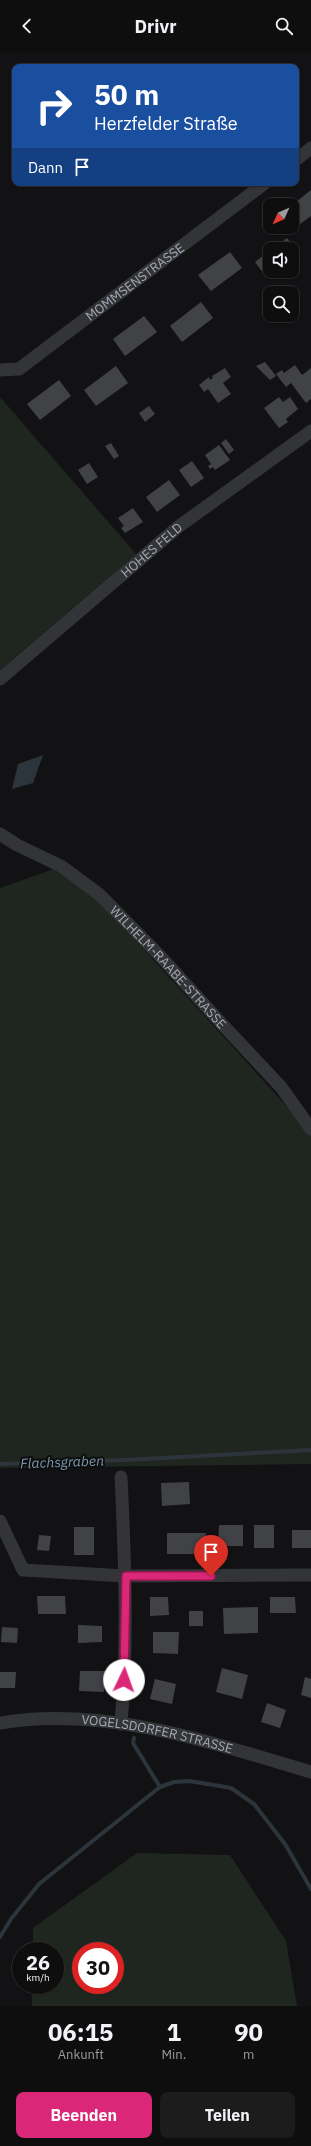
<!DOCTYPE html>
<html lang="de">
<meta charset="utf-8">
<style>
:root{--surface:#0e0e0f;--page:#1c1c1d;--text:#f1f3f6;--muted:#9b9c9e;--line:#2e2e2f;--accent:#db2777}
body{margin:0;font-family:"IBM Plex Sans",sans-serif;background:var(--page);color:var(--text);height:100vh;display:flex;flex-direction:column;font-size:15px;white-space:nowrap}
*{box-sizing:border-box;margin:0}
p{font-size:13px;color:var(--muted)}
.icon{flex:none;width:22px;height:22px;fill:none;stroke:currentColor;stroke-width:2;stroke-linecap:round;stroke-linejoin:round}
.map{position:relative;height:1954px;overflow:hidden}
.sheet{display:flex;flex-direction:column;background:var(--surface);flex:1}
.sheet>*{flex:none}
.top-card{position:absolute;left:12px;top:12px;width:287px;height:122px;border-radius:8px;box-shadow:0 1px 3px #0004,0 0 0 1px var(--line);background:#1a4fa0;color:#fff;overflow:hidden}
.needle{width:26px;rotate:225deg}
.controls{position:absolute;left:263px;top:146px;display:grid;gap:8px}
.controls a{display:grid;place-items:center;width:36px;height:36px;border-radius:8px;background:var(--surface);box-shadow:0 1px 3px #0004,0 0 0 1px var(--line);font-size:20px}
.speed{position:absolute;left:12px;top:1890px;display:flex;gap:8px;font-size:20px;font-weight:700;text-align:center}
.speed>*{display:grid;place-content:center;width:52px;height:52px;border-radius:50%;background:var(--surface);box-shadow:0 1px 3px #0004,0 0 0 1px var(--line);line-height:1}
.speed small{font-size:10px;font-weight:400}
.speed .limit{border:6px solid #d22;background:#fff;color:#111}
.pin{position:absolute;display:grid;place-items:center;width:34px;height:34px;color:#fff;margin:-41px -17px;border-radius:50% 50% 50% 0;rotate:-45deg;box-shadow:0 0 4px #0007}
.pin .icon{rotate:45deg}
.me{position:absolute;width:44px;margin:-22px;rotate:3deg;stroke-linejoin:round;filter:drop-shadow(0 0 3px #0008)}
.turn{display:flex;align-items:center;gap:14px;height:84px;padding:0 16px;font-size:18px}
.turn .icon{width:52px;height:52px;stroke-width:2.5}
.turn b{display:block;font-size:28px;line-height:34px}
.then{display:flex;align-items:center;height:38px;padding:0 16px;background:#0003;gap:8px;font-size:15px}
.eta{display:flex;justify-content:space-evenly;align-items:center;height:68px;text-align:center}
.eta b{font-size:24px;font-weight:800;line-height:28px}
.cta{display:flex;gap:8px;margin-top:auto;padding:8px 16px}
.cta a{flex:1;height:46px;border-radius:8px;background:var(--accent);color:#fff;font-size:16px;font-weight:800;line-height:46px;text-align:center}
.cta a+a{background:var(--page);color:var(--text)}
header{display:flex;justify-content:space-between;align-items:center;height:52px;padding:0 16px;background:var(--surface);font-size:18px;font-weight:800}
.map>svg:first-child{display:block}
</style>
<header><svg class="icon" aria-label="back" viewBox="0 0 24 24"><path d="M15 5l-7 7 7 7"/></svg>Drivr<svg class="icon" aria-label="search" viewBox="0 0 24 24"><circle cx="10" cy="10" r="6"/><path d="M15 15l6 6"/></svg></header>
<div class="map">
<svg width="311" height="1954" viewBox="0 0 311 1954">
<rect width="100%" height="100%" fill="#121214"/>
<g fill="#1f261f" fill-rule="evenodd">
<path d="M0,345L136,502L0,618Z"/>
<path d="M54,817L97,846L311,1081V1412L0,1416V836Z"/>
<path d="M137,1801L230,1803L286,1889L297,1954H32V1933H55V1899H33V1876ZM81,1899H115V1933H81Z"/>
</g>
<path fill="#2c353b" d="M43,703L33,731L12,737L18,712Z"/>
<g fill="none" stroke-linecap="round" stroke-linejoin="round">
<g stroke="#2c353b" stroke-width="4">
<path d="M0,1412L125,1408L311,1398"/>
<path d="M134,1686L133,1691L160,1735"/>
<path d="M0,1885L11,1867L39,1832L160,1735L174,1730L189,1729L220,1734L231,1736L254,1752L285,1792L311,1837"/>
</g>
</g>
<g fill="#414246">
<path d="M311,138V164L296,175L292,169V153Z"/>
<path d="M287,186L299,202L292,207V197H272Z"/>
<path d="M270,198V219H276L267,226L255,210Z"/>
<path d="M230,200L242,216L211,239L198,223Z"/>
<path d="M270,243V255L265,247Z"/>
<path d="M201,250L213,266L182,290L170,274Z"/>
<path d="M144,264L157,280L125,304L113,287Z"/>
<path d="M265,310L276,324L270,328L256,314Z"/>
<path d="M295,313L302,323L311,316V347L306,351L291,331L286,335L276,322L282,318L284,321Z"/>
<path d="M116,314L128,331L96,354L84,338Z"/>
<path d="M225,316L231,325L223,331L231,342L218,351L208,337L204,340L199,333L209,325L210,328L213,326L212,324Z"/>
<path d="M59,328L71,344L40,368L27,352Z"/>
<path d="M279,345L283,350L290,345L298,357L286,367L288,370L279,376L264,356Z"/>
<path d="M149,354L155,362L145,370L139,361Z"/>
<path d="M226,387L234,398L229,402L221,391Z"/>
<path d="M111,391L119,404L114,407L105,394Z"/>
<path d="M219,393L230,408L215,418L213,415L210,417L208,414L211,412L205,403Z"/>
<path d="M192,409L204,426L191,435L179,418Z"/>
<path d="M89,411L98,425L87,432L78,418Z"/>
<path d="M169,428L180,443L157,460L146,445Z"/>
<path d="M133,456L143,470L125,481L121,476L124,474L118,466Z"/>
<path d="M189,1430L190,1452L162,1454L161,1431Z"/>
<path d="M219,1473H243V1494H218Z"/>
<rect x="254" y="1473" width="20" height="23"/>
<rect x="74" y="1475" width="20" height="28"/>
<rect x="292" y="1478" width="19" height="18"/>
<path d="M167,1481H206L205,1502H167Z"/>
<path d="M39,1483L51,1484L49,1499L37,1498Z"/>
<path d="M37,1544H65L66,1562H38Z"/>
<path d="M150,1545H168L169,1563L150,1564Z"/>
<path d="M270,1545H295L296,1561H270Z"/>
<path d="M258,1555V1581L224,1582L223,1556Z"/>
<rect x="189" y="1559" width="14" height="15"/>
<path d="M78,1573L102,1574V1590L78,1591Z"/>
<path d="M2,1575L18,1576L17,1591L1,1590Z"/>
<path d="M153,1580H179L178,1602L153,1601Z"/>
<path d="M222,1616L248,1623L242,1647L216,1640Z"/>
<path d="M80,1619H105L104,1640L79,1639Z"/>
<path d="M0,1620H16L15,1636H0Z"/>
<path d="M305,1625L311,1627V1646L301,1643Z"/>
<path d="M155,1627L176,1632L172,1652L150,1647Z"/>
<path d="M267,1651L286,1658L280,1676L261,1670Z"/>
</g>
<g fill="none" stroke-linecap="round" stroke-linejoin="round">
<g stroke="#333438" stroke-width="13">
<path d="M296,108L311,96"/>
<path id="s1" d="M0,318L19,317L265,131"/>
<path id="s2" d="M0,627L178,475L311,379"/>
<path id="s3" d="M0,782L17,793L61,814L100,843L161,905L221,971L281,1035L311,1077"/>
<path d="M0,1469L23,1518L125,1524L311,1523"/>
<path id="s4" d="M0,1671C105,1653 212,1691 311,1720"/>
<path d="M121,1672C128,1590 125,1507 121,1425"/>
</g>
</g>
<g fill="none" stroke-linecap="round" stroke-linejoin="round">
<defs>
<path id="route" d="M124,1628L126,1524H211"/>
</defs>
<use href="#route" stroke="#8e194d" stroke-width="10"/>
<use href="#route" stroke="#db2777" stroke-width="7"/>
</g>
<g text-anchor="middle" dominant-baseline="central" stroke-width="4" stroke-linejoin="round" paint-order="stroke">
<g font-size="13" fill="#a4aab3" stroke="#0d0d0e">
<text stroke="none"><textPath href="#s1" startOffset="164">MOMMSENSTRASSE</textPath></text>
<text stroke="none"><textPath href="#s2" startOffset="199">HOHES FELD</textPath></text>
<text stroke="none"><textPath href="#s3" startOffset="217">WILHELM-RAABE-STRASSE</textPath></text>
<text stroke="none"><textPath href="#s4" startOffset="159">VOGELSDORFER STRASSE</textPath></text>
</g>
<g font-size="14" font-style="italic" fill="#7c99ad" stroke="#0d0d0e">
<text transform="translate(62 1410) rotate(-2)">Flachsgraben</text>
</g>
</g>
</svg>
<div class="controls">
<a><svg class="needle" viewBox="-14 -14 28 28"><path d="M0-13l5 13h-10z" fill="#e53935"/><path d="M0 13l5-13h-10z" fill="#9b9c9e"/></svg></a>
<a><svg class="icon" aria-label="sound" viewBox="0 0 24 24"><path d="M4 9h4l5-4v14l-5-4H4zM17 9q2 3 0 6"/></svg></a>
<a><svg class="icon" aria-label="search" viewBox="0 0 24 24"><circle cx="10" cy="10" r="6"/><path d="M15 15l6 6"/></svg></a>
</div>
<div class="speed"><div>26<small>km/h</small></div><div class="limit">30</div></div>
<div class="pin" style="left:211px;top:1524px;background:#d93025"><svg class="icon" aria-label="arrive" viewBox="0 0 24 24"><path d="M6 21V4h12l-3 4 3 4H6"/></svg></div>
<svg class="me" style="left:124px;top:1628px" viewBox="-20 -20 40 40"><circle r="19" fill="#fff"/><path d="M0-13L10 11 0 6-10 11z" fill="#db2777"/></svg>
<div class="top-card">
<div class="turn"><svg class="icon" aria-label="right" viewBox="0 0 24 24"><path d="M7 20v-9h11M14 6l5 5-5 5"/></svg><div><b>50 m</b>Herzfelder Straße</div></div>
<div class="then">Dann<svg class="icon" aria-label="arrive" viewBox="0 0 24 24"><path d="M6 21V4h12l-3 4 3 4H6"/></svg></div>
</div>
</div>
<section class="sheet">
<div class="eta">
<div><b>06:15</b><p>Ankunft</p></div>
<div><b>1</b><p>Min.</p></div>
<div><b>90</b><p>m</p></div>
</div>
<div class="cta"><a>Beenden</a><a>Teilen</a></div>
</section>
